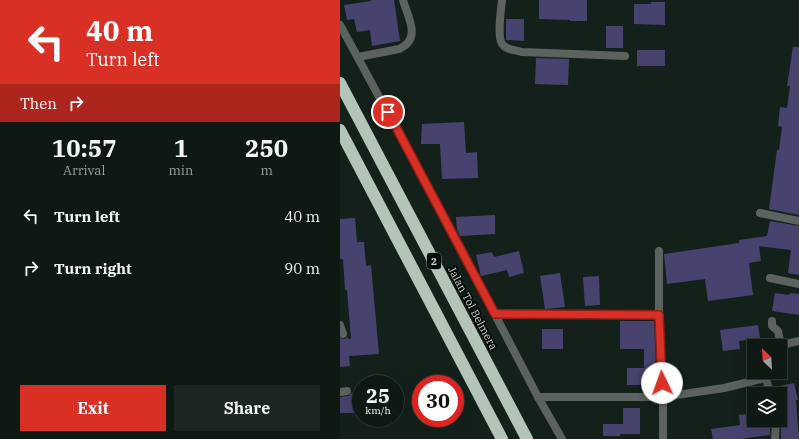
<!DOCTYPE html>
<style>
:root{--surface:#0f1914;--page:#1d2622;--text:#f1f3f6;--muted:#9ba0a0;--line:#2f3834;--accent:#d93025}
body{margin:0;font-family:"IBM Plex Serif",serif;background:var(--page);color:var(--text);height:100vh;display:flex;flex-direction:column;font-size:15px;white-space:nowrap}
*{box-sizing:border-box;margin:0}
p{font-size:13px;color:var(--muted)}
.icon{flex:none;width:22px;height:22px;fill:none;stroke:currentColor;stroke-width:2;stroke-linecap:round;stroke-linejoin:round}
.map{position:relative;flex:1;overflow:hidden}
.drawer{display:flex;flex-direction:column;background:var(--surface);width:340px}
.drawer>*{flex:none}
.banner{background:#d93025;color:#fff;overflow:hidden}
.needle{width:26px;rotate:335deg}
.buttons{position:absolute;left:407px;top:339px;display:grid;gap:8px}
.buttons a{display:grid;place-items:center;width:40px;height:40px;border-radius:0px;background:var(--surface);box-shadow:0 4px 16px #0002,0 0 0 1px var(--line);font-size:20px}
.speed{position:absolute;left:12px;top:375px;display:flex;gap:8px;font-size:20px;font-weight:700;text-align:center}
.speed>*{display:grid;place-content:center;width:52px;height:52px;border-radius:50%;background:var(--surface);box-shadow:0 4px 16px #0002,0 0 0 1px var(--line);line-height:1}
.speed small{font-size:10px;font-weight:400}
.speed .limit{border:6px solid #d22;background:#fff;color:#111}
.pin{position:absolute;display:grid;place-items:center;width:34px;height:34px;color:#fff;margin:-17px;border:2px solid #fff;border-radius:50%;box-shadow:0 1px 4px #0007}
.me{position:absolute;width:44px;margin:-22px;rotate:357deg;stroke-linejoin:round;filter:drop-shadow(0 0 3px #0008)}
.turn{display:flex;align-items:center;gap:14px;height:84px;padding:0 20px;font-size:18px}
.turn .icon{width:52px;height:52px;stroke-width:2.5}
.turn b{display:block;font-size:28px;line-height:34px}
.then{display:flex;align-items:center;height:38px;padding:0 20px;background:#0003;gap:8px;font-size:15px}
.eta{display:flex;justify-content:space-evenly;align-items:center;height:68px;text-align:center}
.eta b{font-size:24px;font-weight:700;line-height:28px}
.action{display:flex;gap:8px;margin-top:auto;padding:8px 20px}
.action a{flex:1;height:46px;border-radius:0px;background:var(--accent);color:#fff;font-size:16px;font-weight:700;line-height:46px;text-align:center}
.action a+a{background:var(--page);color:var(--text)}
ul{padding:0;list-style:none}
li{display:flex;align-items:center;gap:12px;height:52px;padding:0 20px}
li div{flex:1}
li b{display:block;font-size:15px}
li em{font-style:normal}
main{display:flex;flex:1;min-height:0}
.map>svg:first-child{display:block}
</style>
<main>
<section class="drawer">
<div class="banner">
<div class="turn"><svg class="icon" aria-label="left" viewBox="0 0 24 24"><path d="M17 20v-9H6M10 6l-5 5 5 5"/></svg><div><b>40 m</b>Turn left</div></div>
<div class="then">Then<svg class="icon" aria-label="right" viewBox="0 0 24 24"><path d="M7 20v-9h11M14 6l5 5-5 5"/></svg></div>
</div>
<div class="eta">
<div><b>10:57</b><p>Arrival</p></div>
<div><b>1</b><p>min</p></div>
<div><b>250</b><p>m</p></div>
</div>
<ul>
<li><svg class="icon" aria-label="left" viewBox="0 0 24 24"><path d="M17 20v-9H6M10 6l-5 5 5 5"/></svg><div><b>Turn left</b></div><em>40 m</em></li>
<li><svg class="icon" aria-label="right" viewBox="0 0 24 24"><path d="M7 20v-9h11M14 6l5 5-5 5"/></svg><div><b>Turn right</b></div><em>90 m</em></li>
</ul>
<div class="action"><a>Exit</a><a>Share</a></div>
</section>
<div class="map">
<svg width="459" height="439" viewBox="0 0 459 439">
<rect width="100%" height="100%" fill="#14211a"/>
<g fill="#48436e">
<path d="M31,0H54L60,41L32,46L30,30L17,32L14,19L7,20L4,5L31,1Z"/>
<path d="M199,0H247V21H230V20L199,19Z"/>
<path d="M311,2H325V25L294,24V4H311Z"/>
<path d="M166,19H184V41L166,40Z"/>
<rect x="266" y="26" width="17" height="22"/>
<path d="M453,47H459V215L429,209L437,150H439L442,127L438,126L440,107L447,108L450,86H447Z"/>
<rect x="297" y="50" width="28" height="16"/>
<path d="M196,58L229,59L228,85L195,84Z"/>
<path d="M124,122L126,153L137,152L138,178L102,179L100,144H81L82,124Z"/>
<path d="M155,215V234L120,236L117,230L116,217Z"/>
<path d="M15,218L17,242H24L26,266L31,265L39,354L9,356L10,366L0,367V338L4,339L8,337V339H11L7,290H5L3,259H0V219Z"/>
<path d="M430,221L459,226V275L448,273L451,250L419,246L421,261L409,263L413,295L368,301L365,279L327,284L324,254L399,243V240L427,236Z"/>
<path d="M179,251L184,273L169,277L167,270L141,276L136,255L152,252L154,257Z"/>
<path d="M220,273L225,307L205,309L200,276Z"/>
<path d="M259,276L260,305L245,306L243,277Z"/>
<path d="M435,293L449,295L450,293L459,294V315L432,311Z"/>
<path d="M280,321H314L317,389H304V385H287V368H304V349H280Z"/>
<path d="M418,325L420,338L399,341L400,349L383,351L380,330Z"/>
<rect x="202" y="329" width="21" height="20"/>
<path d="M454,383L458,400H456L459,439H441V420L440,416V386Z"/>
<path d="M12,393H21V413H0V397L8,396Z"/>
<path d="M283,408H300V434H280V436H263V424H283Z"/>
<path d="M414,413V420H430V435L399,439H373L371,429L400,425L399,415Z"/>
</g>
<g fill="none" stroke-linecap="round" stroke-linejoin="round">
<g stroke="#5c625e" stroke-width="8">
<path d="M162,0C161,10 157,36 162,44C166,50 176,50 182,52L285,56"/>
<path d="M0,25L93,196L198,397L222,439"/>
<path d="M18,57L59,49C82,39 68,18 63,0"/>
<path d="M420,213L459,221"/>
<path d="M319,251V315L323,397V439"/>
<path d="M430,278L459,284"/>
<path d="M155,314L319,315"/>
<path d="M432,321V326L438,331L441,345"/>
<path d="M0,325L3,334"/>
<path d="M440,348L441,345L459,341"/>
<path d="M426,378L430,394"/>
<path d="M0,392L7,391"/>
<path d="M198,397H323L384,388L426,378L433,372"/>
<path d="M435,439L436,420"/>
</g>
<g stroke="#b3c4b9" stroke-width="12">
<path d="M0,83L187,439"/>
<path d="M0,130L162,439"/>
</g>
</g>
<g fill="none" stroke-linecap="round" stroke-linejoin="round">
<defs>
<path id="route" d="M48,112L155,314L319,315L322,383"/>
</defs>
<use href="#route" stroke="#8d1f18" stroke-width="10"/>
<use href="#route" stroke="#d93025" stroke-width="7"/>
</g>
<g text-anchor="middle" dominant-baseline="central" stroke-width="3.5" stroke-linejoin="round" paint-order="stroke">
<rect fill="#050906" stroke="#909792" stroke-width="1" x="87" y="253" width="14" height="16" rx="3"/>
<g font-size="10" font-weight="bold" fill="#cbd4ce">
<text x="94" y="261">2</text>
</g>
<g font-size="11" fill="#cbd4ce" stroke="#050906">
<text transform="translate(133 308) rotate(62)">Jalan Tol Belmera</text>
</g>
</g>
</svg>
<div class="buttons">
<a><svg class="needle" viewBox="-14 -14 28 28"><path d="M0-13l5 13h-10z" fill="#e53935"/><path d="M0 13l5-13h-10z" fill="#9ba0a0"/></svg></a>
<a><svg class="icon" aria-label="layers" viewBox="0 0 24 24"><path d="M12 4l9 5-9 5-9-5zM3 14l9 5 9-5"/></svg></a>
</div>
<div class="speed"><div>25<small>km/h</small></div><div class="limit">30</div></div>
<div class="pin" style="left:48px;top:112px;background:#d93025"><svg class="icon" aria-label="arrive" viewBox="0 0 24 24"><path d="M6 21V4h12l-3 4 3 4H6"/></svg></div>
<svg class="me" style="left:322px;top:383px" viewBox="-20 -20 40 40"><circle r="19" fill="#fff"/><path d="M0-13L10 11 0 6-10 11z" fill="#d93025"/></svg>
</div>
</main>
